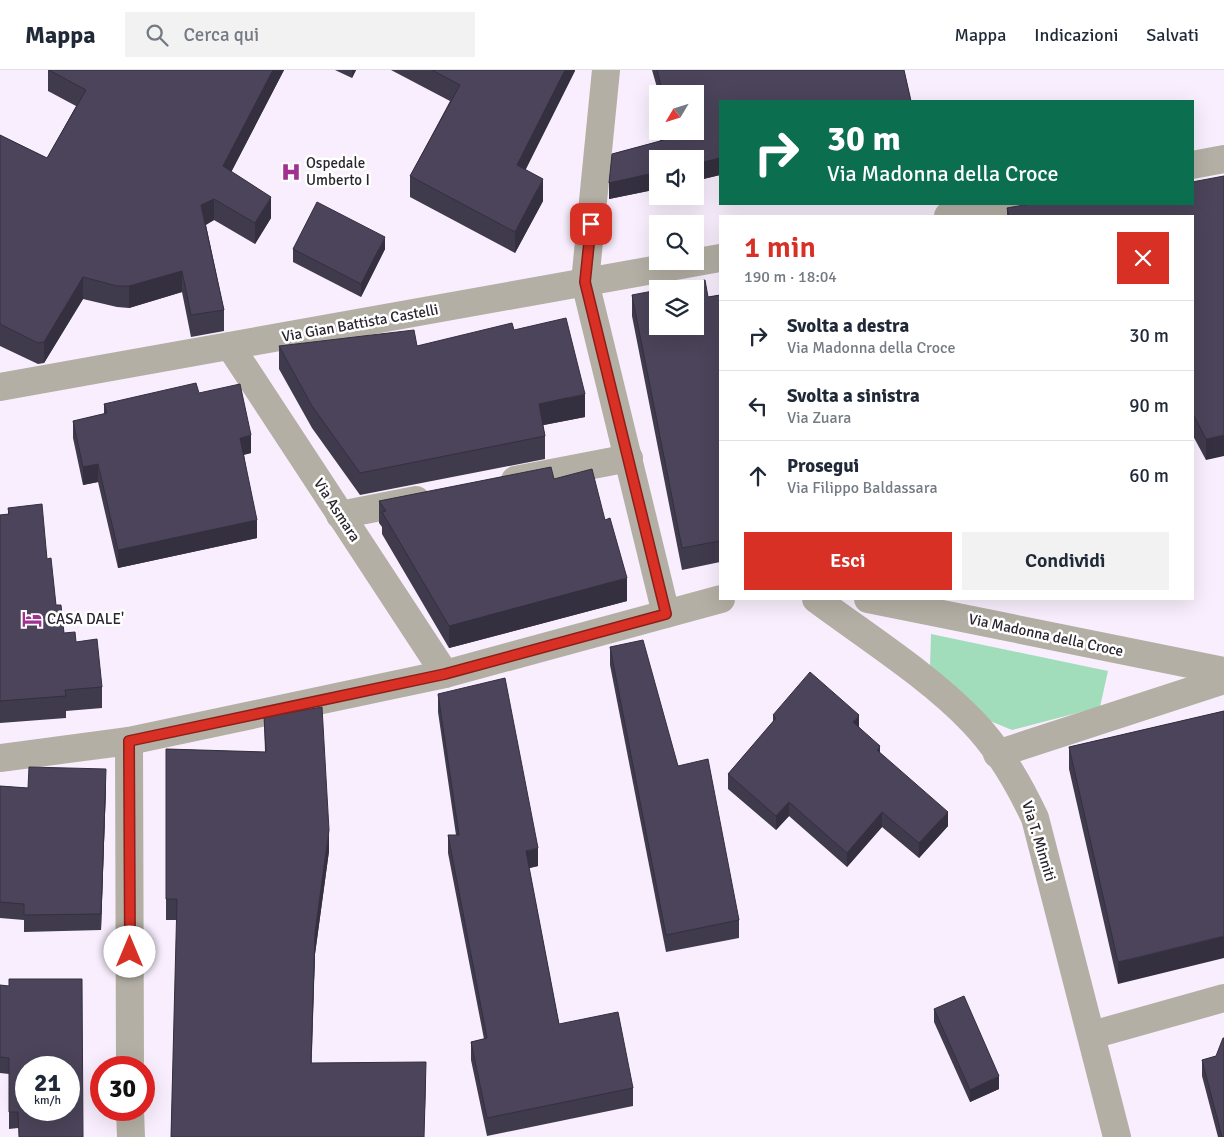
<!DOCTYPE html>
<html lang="it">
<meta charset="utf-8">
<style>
:root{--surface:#fff;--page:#f2f2f3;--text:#1f2937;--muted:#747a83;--line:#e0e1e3;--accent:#d93025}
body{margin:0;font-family:Signika,sans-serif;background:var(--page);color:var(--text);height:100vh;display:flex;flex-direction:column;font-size:19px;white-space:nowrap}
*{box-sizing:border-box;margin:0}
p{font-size:16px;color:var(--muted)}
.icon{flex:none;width:28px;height:28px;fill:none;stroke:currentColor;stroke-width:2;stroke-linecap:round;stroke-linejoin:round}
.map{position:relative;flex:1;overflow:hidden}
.sheet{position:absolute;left:719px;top:145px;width:475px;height:385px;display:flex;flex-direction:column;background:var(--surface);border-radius:0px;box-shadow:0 5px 20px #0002}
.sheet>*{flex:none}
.guide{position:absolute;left:719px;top:30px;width:475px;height:105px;border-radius:0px;box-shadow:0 5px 20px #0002;background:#0b6e4f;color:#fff;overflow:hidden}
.needle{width:32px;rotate:232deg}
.buttons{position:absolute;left:649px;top:15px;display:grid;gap:10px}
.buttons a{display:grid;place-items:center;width:55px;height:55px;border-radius:0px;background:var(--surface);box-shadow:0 5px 20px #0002;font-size:25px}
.speed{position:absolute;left:15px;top:986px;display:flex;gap:10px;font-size:25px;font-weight:700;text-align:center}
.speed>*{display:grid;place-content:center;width:65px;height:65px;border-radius:50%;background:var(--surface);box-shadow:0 5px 20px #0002;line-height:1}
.speed small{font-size:12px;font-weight:400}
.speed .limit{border:8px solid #d22;background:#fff;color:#111}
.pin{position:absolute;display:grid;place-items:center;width:42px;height:42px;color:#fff;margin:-21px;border-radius:10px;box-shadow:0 2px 8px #0006}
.me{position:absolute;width:55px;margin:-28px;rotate:0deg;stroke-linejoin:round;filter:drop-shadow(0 0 4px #0008)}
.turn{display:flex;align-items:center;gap:18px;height:105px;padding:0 25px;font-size:22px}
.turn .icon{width:65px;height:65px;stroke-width:2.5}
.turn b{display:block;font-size:35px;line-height:42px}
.round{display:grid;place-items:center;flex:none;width:52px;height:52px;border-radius:0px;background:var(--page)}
.head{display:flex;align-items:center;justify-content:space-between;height:85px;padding:0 25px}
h1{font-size:30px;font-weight:600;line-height:38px;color:var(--accent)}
.primary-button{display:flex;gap:10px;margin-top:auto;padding:10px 25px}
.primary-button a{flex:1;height:58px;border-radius:0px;background:var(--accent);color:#fff;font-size:20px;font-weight:600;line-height:58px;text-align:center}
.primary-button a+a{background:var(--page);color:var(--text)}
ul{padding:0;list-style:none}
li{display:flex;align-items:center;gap:15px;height:70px;padding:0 25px;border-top:1px solid var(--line)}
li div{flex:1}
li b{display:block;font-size:19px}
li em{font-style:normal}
header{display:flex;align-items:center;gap:30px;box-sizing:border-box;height:70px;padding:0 25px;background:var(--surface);border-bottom:1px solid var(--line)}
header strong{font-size:24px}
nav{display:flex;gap:28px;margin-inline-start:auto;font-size:18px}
.search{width:350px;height:45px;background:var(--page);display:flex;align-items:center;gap:12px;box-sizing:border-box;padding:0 18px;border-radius:0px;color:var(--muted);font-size:19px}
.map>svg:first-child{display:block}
</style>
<header>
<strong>Mappa</strong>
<div class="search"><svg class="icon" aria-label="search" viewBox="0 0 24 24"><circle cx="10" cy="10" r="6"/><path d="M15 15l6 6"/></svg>Cerca qui</div>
<nav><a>Mappa</a><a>Indicazioni</a><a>Salvati</a></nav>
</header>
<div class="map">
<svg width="1224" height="1067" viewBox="0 0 1224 1067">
<rect width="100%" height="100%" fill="#f8eefd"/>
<path fill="#a2ddbb" d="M931,564L1108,601L1100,637L1012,660L985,649L930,597Z"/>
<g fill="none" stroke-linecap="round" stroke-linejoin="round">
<g stroke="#b3afa4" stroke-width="28">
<path d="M606,0L585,212L666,544"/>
<path d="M1192,95L1224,89"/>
<path d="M948,146L1007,134"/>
<path d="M230,276L445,604"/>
<path d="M0,317L720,188"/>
<path d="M515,410L629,388"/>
<path d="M340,445L416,430"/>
<path d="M816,529C867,567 929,606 973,652C999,679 1019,714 1035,748L1117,1067"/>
<path d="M868,529L1224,601"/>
<path d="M129,671L130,998"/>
<path d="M997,684L1224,610"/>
<path d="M0,688L129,671L445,604L721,529"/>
<path d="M1092,965L1224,928"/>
<path d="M130,1040L131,1067"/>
</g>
</g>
<g fill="#403a4d">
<path d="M48,0H284L231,102L271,148L255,174L214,150L206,155L224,240V261L191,267L182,222L129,238L117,237L83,229L44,293L38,294L0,276V65L47,88L76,36L48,21Z"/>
<path d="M335,0H356L352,8Z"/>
<path d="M391,0H575L525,100L543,131L515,183L410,127V106L450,31Z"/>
<path d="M652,0H904L911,31H720V105L695,111V89H658V119L609,129V113L612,84L660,71L658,61H695V24H658V59L652,39V22L658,21Z"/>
<path d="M1224,106L1206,390L1192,364V146H1007V138L1192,134Z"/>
<path d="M293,179H385L361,227L293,192Z"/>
<path d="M632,225L708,227L720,225V492L682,500L632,246Z"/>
<path d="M514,260L585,347L543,355L545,366V389L360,425L312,358L279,299V276H417Z"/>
<path d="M199,323L251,383L244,385L257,468L118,498L98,412L83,415L73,368V351L104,344V334Z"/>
<path d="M554,409L605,450L627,531L449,578L382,464V457L379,453V431Z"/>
<path d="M8,438L47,489L56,535L64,563L76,572L102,617V638L66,641V648L0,653V445L8,444Z"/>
<path d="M610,577L678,696L739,850V868L666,882L610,595Z"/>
<path d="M438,624L538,796L529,798L559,954L633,1018V1036L487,1066L471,990V972L484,969L448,783V765H456L438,642Z"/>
<path d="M1224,641L1118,914L1069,699V677Z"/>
<path d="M773,645L859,657L880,683L948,756L919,788L882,757L847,797L789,746L776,760L728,719V704L773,652Z"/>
<path d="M264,647L329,781L315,884L311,993L426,1014L171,1067L177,850H166V679L265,682Z"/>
<path d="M0,716L28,718L106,716L101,860L24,862V850L0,848Z"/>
<path d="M0,915L83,1067L18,1058L9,1059V1004L0,1003Z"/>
<path d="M934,939L999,1019L970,1032L934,952Z"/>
<path d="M1216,986L1224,1067H1218L1202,1006V990Z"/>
</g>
<g fill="#34303f">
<path d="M273,0H284L223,118V96Z"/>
<path d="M352,0H356L352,8Z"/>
<path d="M565,0H575V1L517,117V95Z"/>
<path d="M720,88V105L695,111V94Z"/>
<path d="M658,102V119L609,129V113Z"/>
<path d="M543,109V131L515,183V162Z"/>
<path d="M271,127V148L255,174V153Z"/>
<path d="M214,129V150L201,157V135Z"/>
<path d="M385,167V179L361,227V214Z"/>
<path d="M182,201V222L129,238V216Z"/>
<path d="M83,207V229L44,293V272Z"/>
<path d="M585,324V347L539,356V334Z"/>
<path d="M251,365V383L240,385V368Z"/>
<path d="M1224,365V386L1206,390V369Z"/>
<path d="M98,394V412L83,415V397Z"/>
<path d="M257,450V468L118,498V480Z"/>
<path d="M627,508V531L449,578V556Z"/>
<path d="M859,645V660L853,652Z"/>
<path d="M880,676V691L877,680Z"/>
<path d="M106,699V716L101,860V844Z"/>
<path d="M789,732V746L776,760V746Z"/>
<path d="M882,742V757L847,797V783Z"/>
<path d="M948,742V756L919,788V773Z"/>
<path d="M329,760V781L315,884L311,1014V993L315,863Z"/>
<path d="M538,778V796L526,799V781Z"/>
<path d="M1224,866V888L1118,914V892Z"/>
<path d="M426,992V1014L424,1067Z"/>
<path d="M999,1006V1019L970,1032V1020Z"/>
</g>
<g fill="#4b445a" stroke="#34303f" fill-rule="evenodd">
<path d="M49,0H273L223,96L271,127L255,153L214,129L201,135L224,240L191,245L182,201L129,216H117L83,207L44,272L38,273L0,254V65L47,88L86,20Z"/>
<path d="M432,0H565L517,95L543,109L515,162L410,106L460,15Z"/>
<path d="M657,0H904L911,31H720V88L695,94V89H658V102L609,113L612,84L664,70L662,61H695V24H658V42L652,22L662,20Z"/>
<path d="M1224,106V365L1206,369L1192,342V146H1009L1007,138L1030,134H1192V112Z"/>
<path d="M317,132L385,167L361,214L293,179Z"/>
<path d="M705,210L708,227L720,225V471L682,478L632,225L658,220V256H695V219H661Z"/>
<path d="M566,248L585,324L539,334L545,366L360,403L312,336L279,276L414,260L417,276L512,253L514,260Z"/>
<path d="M196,313L199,323L240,314L251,365L240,368L257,450L118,480L98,394L83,397L73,351L107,343L104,334Z"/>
<path d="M551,397L554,409L592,399L605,450L610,448L627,508L449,556L382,442L386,441L379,431Z"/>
<path d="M42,434L47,489L51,488L56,535H61L64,563L75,562L76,572L97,569L102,617L65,620L66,626L0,631V445L9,444L8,438Z"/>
<path d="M643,570L678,696L708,689L739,850L666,865L610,577Z"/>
<path d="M810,602L859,645L853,652L880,676L877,680L948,742L919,773L882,742L847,783L789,732L776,746L728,704L776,648L773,645Z"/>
<path d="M505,608L538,778L526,781L559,954L618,942L633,1018L487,1048L471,972L487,968L448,765H459L438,624Z"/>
<path d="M322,637L329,760L315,863L311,993L426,992L424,1067H171L177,829H166V679L266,682L264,647Z"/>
<path d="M1224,641V866L1118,892L1069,677Z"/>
<path d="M29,697L106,699L101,844L24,845V834L0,832V716L28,718Z"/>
<path d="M9,909H82L83,1067H19L18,1042H9V988L0,987V915L9,916ZM26,998H69V1040H26Z"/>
<path d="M964,926L999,1006L970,1020L934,939Z"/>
<path d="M1223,968H1224V1067H1222L1202,990L1216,986Z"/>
</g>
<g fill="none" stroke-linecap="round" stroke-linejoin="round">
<defs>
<path id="route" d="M130,882L129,671L445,604L666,544L585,212L591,154"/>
</defs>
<use href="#route" stroke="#8d1f18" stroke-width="12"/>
<use href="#route" stroke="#d93025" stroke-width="9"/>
</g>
<defs>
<symbol id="hospital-bare" viewBox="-9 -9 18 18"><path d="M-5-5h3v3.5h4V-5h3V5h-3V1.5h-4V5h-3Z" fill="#a0318f" stroke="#fff" stroke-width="2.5" paint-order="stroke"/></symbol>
<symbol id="hotel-bare" viewBox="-9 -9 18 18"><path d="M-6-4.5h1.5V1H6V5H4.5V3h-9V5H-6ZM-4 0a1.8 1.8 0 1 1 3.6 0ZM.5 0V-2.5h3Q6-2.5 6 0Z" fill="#a0318f" stroke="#fff" stroke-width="2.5" paint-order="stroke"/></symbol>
</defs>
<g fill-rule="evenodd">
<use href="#hospital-bare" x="277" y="88" width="28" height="28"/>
<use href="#hotel-bare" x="18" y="535" width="28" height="28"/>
</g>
<g text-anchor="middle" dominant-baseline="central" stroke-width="5" stroke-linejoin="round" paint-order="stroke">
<g font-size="15" fill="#2a252e" stroke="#fff" text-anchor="start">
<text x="306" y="93">Ospedale<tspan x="306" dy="17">Umberto I</tspan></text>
<text x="47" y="549">CASA DALE'</text>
</g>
<g font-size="15" fill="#2a252e" stroke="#fff">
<text transform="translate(360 253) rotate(-10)">Via Gian Battista Castelli</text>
<text transform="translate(337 440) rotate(57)">Via Asmara</text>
<text transform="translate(1046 565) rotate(12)">Via Madonna della Croce</text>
<text transform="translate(1039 771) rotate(73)">Via T. Minniti</text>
</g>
</g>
</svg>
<div class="buttons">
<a><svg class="needle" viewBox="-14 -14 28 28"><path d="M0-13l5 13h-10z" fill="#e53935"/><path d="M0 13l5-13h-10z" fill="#747a83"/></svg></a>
<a><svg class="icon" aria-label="sound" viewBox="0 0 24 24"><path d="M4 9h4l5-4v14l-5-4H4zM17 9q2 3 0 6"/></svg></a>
<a><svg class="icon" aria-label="search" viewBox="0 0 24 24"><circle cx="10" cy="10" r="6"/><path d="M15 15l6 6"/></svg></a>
<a><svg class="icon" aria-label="layers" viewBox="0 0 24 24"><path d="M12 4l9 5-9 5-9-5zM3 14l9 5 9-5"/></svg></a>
</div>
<div class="speed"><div>21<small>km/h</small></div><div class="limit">30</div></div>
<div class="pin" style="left:591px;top:154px;background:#d93025"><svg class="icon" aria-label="arrive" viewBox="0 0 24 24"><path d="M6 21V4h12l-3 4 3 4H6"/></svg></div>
<svg class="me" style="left:130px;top:882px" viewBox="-20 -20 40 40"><circle r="19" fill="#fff"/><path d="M0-13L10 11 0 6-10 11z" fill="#d93025"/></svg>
<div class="guide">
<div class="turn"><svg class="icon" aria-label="right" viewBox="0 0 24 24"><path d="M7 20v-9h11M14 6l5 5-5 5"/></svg><div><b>30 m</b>Via Madonna della Croce</div></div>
</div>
<section class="sheet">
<div class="head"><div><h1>1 min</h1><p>190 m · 18:04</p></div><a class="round" style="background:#d93025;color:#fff"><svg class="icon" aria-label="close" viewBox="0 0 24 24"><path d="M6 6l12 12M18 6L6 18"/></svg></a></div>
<ul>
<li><svg class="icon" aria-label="right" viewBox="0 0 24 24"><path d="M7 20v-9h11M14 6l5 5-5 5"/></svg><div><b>Svolta a destra</b><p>Via Madonna della Croce</p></div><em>30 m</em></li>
<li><svg class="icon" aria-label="left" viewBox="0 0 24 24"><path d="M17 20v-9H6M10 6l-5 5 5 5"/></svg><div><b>Svolta a sinistra</b><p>Via Zuara</p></div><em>90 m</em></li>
<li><svg class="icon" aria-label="ahead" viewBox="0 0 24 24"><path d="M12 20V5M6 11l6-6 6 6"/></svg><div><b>Prosegui</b><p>Via Filippo Baldassara</p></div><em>60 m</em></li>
</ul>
<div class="primary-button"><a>Esci</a><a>Condividi</a></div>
</section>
</div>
